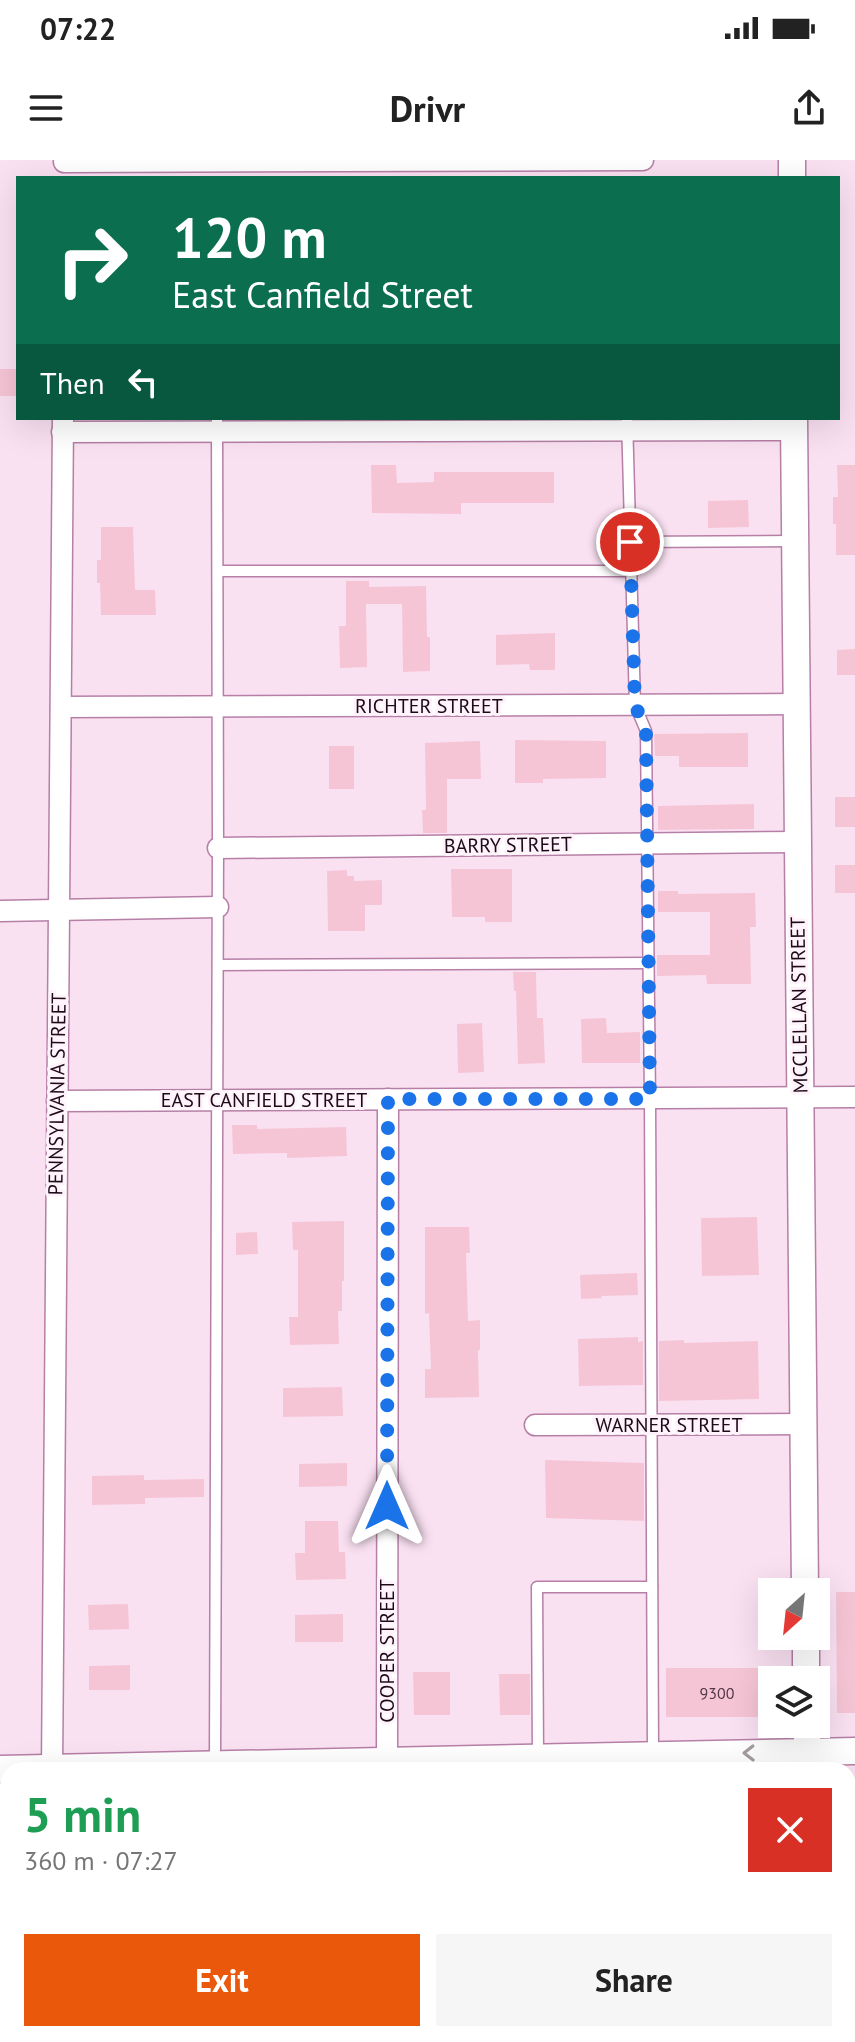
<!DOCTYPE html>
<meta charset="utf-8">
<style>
:root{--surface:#fff;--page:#f6f6f6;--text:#222;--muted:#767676;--accent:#ea580c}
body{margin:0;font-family:"PT Sans",sans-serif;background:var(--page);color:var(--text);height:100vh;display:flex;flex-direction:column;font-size:30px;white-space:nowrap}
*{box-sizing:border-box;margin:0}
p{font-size:26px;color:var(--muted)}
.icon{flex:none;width:44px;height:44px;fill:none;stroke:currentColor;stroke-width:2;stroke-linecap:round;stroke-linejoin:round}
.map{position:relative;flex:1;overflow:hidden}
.panel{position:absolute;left:0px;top:1602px;width:856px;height:280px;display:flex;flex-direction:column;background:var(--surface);border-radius:24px 24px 0 0;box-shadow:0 8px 32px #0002}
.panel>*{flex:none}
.guide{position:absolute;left:16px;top:16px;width:824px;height:244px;border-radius:0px;box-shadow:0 8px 32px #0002;background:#0b6e4f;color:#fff;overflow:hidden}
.needle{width:52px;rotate:207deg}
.fabs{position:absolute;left:758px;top:1418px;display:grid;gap:16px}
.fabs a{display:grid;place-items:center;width:72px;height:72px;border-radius:0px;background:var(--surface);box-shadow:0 8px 32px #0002;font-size:40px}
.pin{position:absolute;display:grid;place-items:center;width:68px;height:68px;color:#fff;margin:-34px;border:4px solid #fff;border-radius:50%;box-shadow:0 2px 8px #0007}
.me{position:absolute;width:88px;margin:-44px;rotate:0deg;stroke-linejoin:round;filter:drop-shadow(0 0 6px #0008)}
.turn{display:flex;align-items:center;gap:28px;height:168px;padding:0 24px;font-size:36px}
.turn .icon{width:104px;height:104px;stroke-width:2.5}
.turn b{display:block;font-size:56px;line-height:68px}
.then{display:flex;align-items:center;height:76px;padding:0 24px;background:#0003;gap:16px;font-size:30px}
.round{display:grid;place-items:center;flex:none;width:84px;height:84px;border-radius:0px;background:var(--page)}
.headline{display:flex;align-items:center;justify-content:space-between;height:136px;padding:0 24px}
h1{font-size:48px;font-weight:700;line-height:60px;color:#1e9e55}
.cta{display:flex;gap:16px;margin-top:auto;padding:16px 24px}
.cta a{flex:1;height:92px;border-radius:0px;background:var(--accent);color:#fff;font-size:32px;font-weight:700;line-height:92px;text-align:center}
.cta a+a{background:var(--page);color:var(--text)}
.status{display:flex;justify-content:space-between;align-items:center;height:56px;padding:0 40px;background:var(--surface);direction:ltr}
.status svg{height:22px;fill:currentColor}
header{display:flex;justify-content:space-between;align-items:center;height:104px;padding:0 24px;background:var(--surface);font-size:36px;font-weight:700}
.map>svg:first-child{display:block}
</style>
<div class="status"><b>07:22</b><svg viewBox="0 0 49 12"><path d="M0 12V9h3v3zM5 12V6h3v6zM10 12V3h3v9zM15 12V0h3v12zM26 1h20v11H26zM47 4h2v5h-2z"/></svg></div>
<header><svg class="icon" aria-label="menu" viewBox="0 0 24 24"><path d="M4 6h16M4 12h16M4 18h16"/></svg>Drivr<svg class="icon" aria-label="share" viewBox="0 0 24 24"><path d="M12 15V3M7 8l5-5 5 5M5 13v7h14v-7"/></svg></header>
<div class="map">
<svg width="855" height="1882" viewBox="0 0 855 1882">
<rect width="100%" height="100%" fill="#fae1f2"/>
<g fill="#f6c5d5">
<path d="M0,209H18L17,236H0Z"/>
<path d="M371,305H396L397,323L434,322V312H554V343H461V354L372,353Z"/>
<path d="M837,305H855V395H836V364H833V337H838Z"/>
<path d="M748,340L749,367L708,368V341Z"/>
<path d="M101,367H133L135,430H155L156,455H101L100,423H97V400H101Z"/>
<path d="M346,421H369V427L426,426L427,477H430V511L403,512L402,444H366L367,507L340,508L339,466H346Z"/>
<path d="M555,473V510H530L529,504L496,505V475Z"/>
<path d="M855,489V515H837V490Z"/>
<path d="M748,573V607H679V596H655L654,574Z"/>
<path d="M515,580L606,581V618L543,619V623H515Z"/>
<path d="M480,581L481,619H447V673H423L422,650H426L425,583Z"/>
<rect x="329" y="586" width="25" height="43"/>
<rect x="835" y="637" width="20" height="30"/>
<path d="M754,644V669L658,670V646Z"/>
<rect x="835" y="705" width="20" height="28"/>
<path d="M451,709H512V762H485V757H452Z"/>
<path d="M347,710V716H354V721L382,720V745H365V771H328L327,711Z"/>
<path d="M658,731H678V734L755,733L756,767H750L751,824H707L706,815L657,816V795H710V752H658Z"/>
<path d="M513,812H536L537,858H543L545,903L518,904L516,831H514Z"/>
<path d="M606,858L607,873L640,872V903H582L581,859Z"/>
<path d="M482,863L484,912L458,913L457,864Z"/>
<path d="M232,965H257V969L346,967L347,996L287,998V993L233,994Z"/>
<path d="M757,1057L759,1115L702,1116L701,1058Z"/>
<path d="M344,1061V1121H342V1151H338L339,1184L290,1185L289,1157H298V1090H293L292,1062Z"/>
<path d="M425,1067H469L470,1093H466L468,1161L480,1160V1190H478L479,1237L425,1238V1209H431L429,1153L425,1154Z"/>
<path d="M257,1072L258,1094L236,1095V1073Z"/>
<path d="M637,1113L638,1135L601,1136L602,1138L581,1139L580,1115Z"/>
<path d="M638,1177V1182L643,1181V1225L579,1226L578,1179Z"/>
<path d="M684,1180V1183L758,1181L759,1239L659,1241V1181Z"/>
<path d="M342,1227L343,1256L283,1257V1228Z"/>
<path d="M545,1300L644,1303V1361L546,1358Z"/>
<path d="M347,1303V1326L299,1327V1304Z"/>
<path d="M144,1315V1320L204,1319V1337L145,1338V1344L92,1345V1316Z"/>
<path d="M305,1361H338L339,1392H345L346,1419L296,1420L295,1393H305Z"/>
<path d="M836,1432H855V1553H837Z"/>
<path d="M128,1444L129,1469L89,1470L88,1445Z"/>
<path d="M343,1454V1482H295V1455Z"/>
<path d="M130,1505V1530H89V1506Z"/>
<rect x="666" y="1508" width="102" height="49"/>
<path d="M413,1512H450V1555H414Z"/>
<path d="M499,1514H530V1555H500Z"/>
</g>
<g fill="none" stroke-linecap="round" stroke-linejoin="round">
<defs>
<g id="lane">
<path d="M627,258L635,545L646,571L650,939L653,1593"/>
<path d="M630,382L793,381"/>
<path d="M218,411H630"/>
<path d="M218,805L649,803"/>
<path d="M538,1597L537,1427H652"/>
<path d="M215,1604L218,688L217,258"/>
<path d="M214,1882V1874"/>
</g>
<g id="street">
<path d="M64,2L643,0"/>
<path d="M62,272L794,270"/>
<path d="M61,547L796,544"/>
<path d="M218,688L798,682"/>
<path d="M0,751L218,747"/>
<path d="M57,941L855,937"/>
<path d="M535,1265L804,1264"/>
<path d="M52,1610L63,258"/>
<path d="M387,1610L388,939"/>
<path d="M49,1882V1874"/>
<path d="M385,1882V1874"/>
</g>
<g id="secondary">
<path d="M792,0V18"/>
<path d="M794,258L805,1432"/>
<path d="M806,1476V1520"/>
<path d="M807,1564V1608"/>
<path d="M0,1609L855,1591"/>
<path d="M810,1874V1882"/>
</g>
</defs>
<use href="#lane" stroke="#b67fa6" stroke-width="13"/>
<use href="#street" stroke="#b67fa6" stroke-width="23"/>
<use href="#secondary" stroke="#b67fa6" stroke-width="29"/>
<use href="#lane" stroke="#fff" stroke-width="10"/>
<use href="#street" stroke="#fff" stroke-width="20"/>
<use href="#secondary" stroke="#fff" stroke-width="26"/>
</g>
<defs><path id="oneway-chevron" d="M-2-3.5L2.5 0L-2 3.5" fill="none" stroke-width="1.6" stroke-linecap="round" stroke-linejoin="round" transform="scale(2)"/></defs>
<use stroke="#a59da3" href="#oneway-chevron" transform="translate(749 1593) rotate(179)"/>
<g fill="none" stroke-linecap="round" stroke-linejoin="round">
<path stroke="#1a73e8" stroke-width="14" stroke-dasharray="0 25.2" d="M387,1346L388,939H650L646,571L635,545L630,382"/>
</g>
<g text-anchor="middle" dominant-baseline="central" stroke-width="6" stroke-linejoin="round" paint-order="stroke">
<g font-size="16" fill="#533847">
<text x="717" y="1533">9300</text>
</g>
<g font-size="20" fill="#1d0918" stroke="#fff3fb">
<text x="429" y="546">RICHTER STREET</text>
<text transform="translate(508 685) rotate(-1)">BARRY STREET</text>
<text transform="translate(799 845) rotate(-91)">MCCLELLAN STREET</text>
<text transform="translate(57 934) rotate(-89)">PENNSYLVANIA STREET</text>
<text x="264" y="940">EAST CANFIELD STREET</text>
<text x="669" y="1265">WARNER STREET</text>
<text transform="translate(387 1491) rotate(-90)">COOPER STREET</text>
</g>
</g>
</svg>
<div class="fabs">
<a><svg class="needle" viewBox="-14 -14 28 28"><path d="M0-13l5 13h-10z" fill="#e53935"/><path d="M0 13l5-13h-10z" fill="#767676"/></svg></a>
<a><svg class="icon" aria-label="layers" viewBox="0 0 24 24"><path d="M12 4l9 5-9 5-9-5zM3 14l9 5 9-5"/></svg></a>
</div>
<div class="pin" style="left:630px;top:382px;background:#d93025"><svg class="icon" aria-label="arrive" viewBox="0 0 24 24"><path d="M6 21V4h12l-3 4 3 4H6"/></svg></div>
<svg class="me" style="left:387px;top:1346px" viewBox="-20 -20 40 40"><path d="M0-17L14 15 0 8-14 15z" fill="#1a73e8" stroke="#fff" stroke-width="4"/></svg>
<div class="guide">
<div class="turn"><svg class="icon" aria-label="right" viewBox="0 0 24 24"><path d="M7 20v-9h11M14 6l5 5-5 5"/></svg><div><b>120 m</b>East Canfield Street</div></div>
<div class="then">Then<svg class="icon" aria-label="left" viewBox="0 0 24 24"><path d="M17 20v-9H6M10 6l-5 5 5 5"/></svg></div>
</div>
<section class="panel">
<div class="headline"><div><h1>5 min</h1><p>360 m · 07:27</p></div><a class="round" style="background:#d93025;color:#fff"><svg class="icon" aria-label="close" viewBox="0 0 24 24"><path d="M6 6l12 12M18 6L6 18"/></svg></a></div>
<div class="cta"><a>Exit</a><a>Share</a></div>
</section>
</div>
